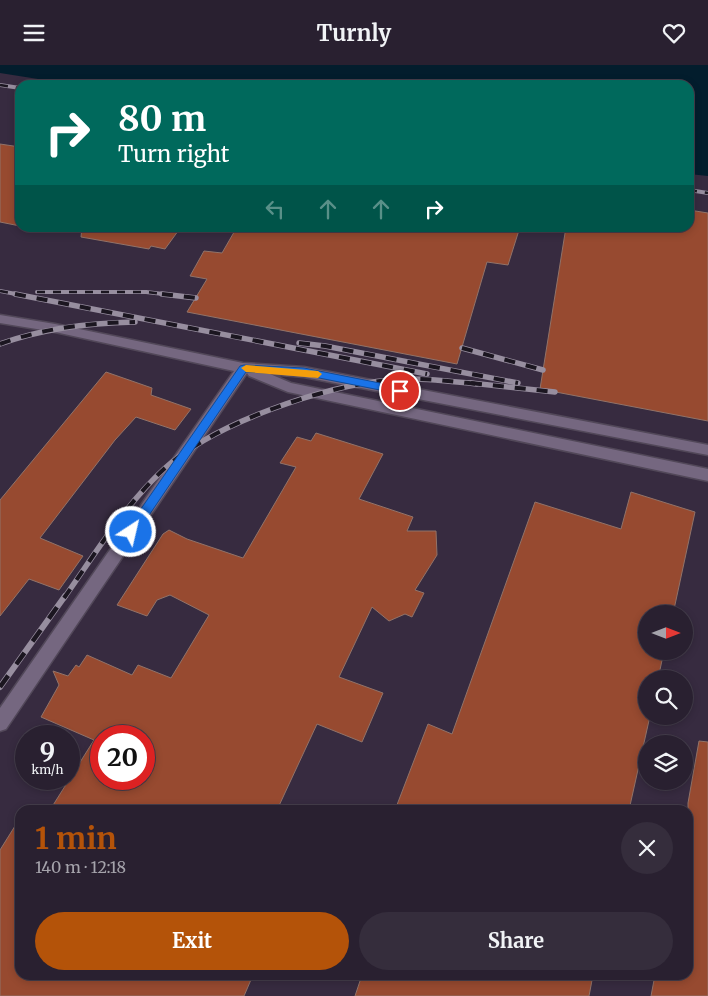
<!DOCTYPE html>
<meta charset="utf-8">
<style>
:root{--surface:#292030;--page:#352d3c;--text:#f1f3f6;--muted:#a5a3ab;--line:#453e4c;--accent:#b45309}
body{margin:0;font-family:Merriweather,serif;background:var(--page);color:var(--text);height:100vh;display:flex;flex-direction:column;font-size:19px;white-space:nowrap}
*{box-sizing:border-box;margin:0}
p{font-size:16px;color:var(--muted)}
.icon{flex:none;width:28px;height:28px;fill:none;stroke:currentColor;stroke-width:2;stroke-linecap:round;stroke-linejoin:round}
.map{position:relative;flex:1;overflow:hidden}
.details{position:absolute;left:15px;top:740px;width:678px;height:175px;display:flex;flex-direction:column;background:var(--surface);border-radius:15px;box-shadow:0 2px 8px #0003,0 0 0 1px var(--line)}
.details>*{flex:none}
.top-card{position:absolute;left:15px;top:15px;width:679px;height:152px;border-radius:15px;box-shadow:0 2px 8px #0003,0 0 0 1px var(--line);background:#00695c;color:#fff;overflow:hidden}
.needle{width:32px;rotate:90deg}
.fabs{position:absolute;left:638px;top:540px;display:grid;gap:10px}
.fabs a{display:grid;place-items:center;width:55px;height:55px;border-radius:50%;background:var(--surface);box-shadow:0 2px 8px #0003,0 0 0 1px var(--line);font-size:25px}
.speed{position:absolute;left:15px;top:660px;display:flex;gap:10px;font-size:25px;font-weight:700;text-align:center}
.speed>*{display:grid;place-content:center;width:65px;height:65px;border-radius:50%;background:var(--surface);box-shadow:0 2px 8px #0003,0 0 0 1px var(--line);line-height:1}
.speed small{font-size:12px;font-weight:400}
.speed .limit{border:8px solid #d22;background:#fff;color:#111}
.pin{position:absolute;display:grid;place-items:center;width:42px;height:42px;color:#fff;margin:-21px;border:2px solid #fff;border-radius:50%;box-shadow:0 1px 5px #0007}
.me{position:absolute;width:55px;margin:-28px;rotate:35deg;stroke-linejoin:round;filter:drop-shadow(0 0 4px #0008)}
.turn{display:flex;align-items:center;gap:18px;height:105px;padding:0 20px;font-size:22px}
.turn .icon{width:65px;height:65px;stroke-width:2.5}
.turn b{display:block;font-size:35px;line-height:42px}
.lanes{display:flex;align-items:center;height:48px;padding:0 20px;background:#0003;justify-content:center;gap:25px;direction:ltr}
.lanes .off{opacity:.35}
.round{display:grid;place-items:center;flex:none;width:52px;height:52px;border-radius:26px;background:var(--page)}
.headline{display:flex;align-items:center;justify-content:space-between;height:85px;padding:0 20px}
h1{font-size:30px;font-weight:700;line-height:38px;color:var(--accent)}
.action{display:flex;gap:10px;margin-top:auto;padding:10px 20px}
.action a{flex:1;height:58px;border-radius:30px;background:var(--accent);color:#fff;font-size:20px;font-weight:700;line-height:58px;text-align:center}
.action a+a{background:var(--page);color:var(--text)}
header{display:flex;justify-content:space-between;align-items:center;height:65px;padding:0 20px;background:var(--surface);font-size:22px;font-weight:700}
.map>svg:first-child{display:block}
</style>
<header><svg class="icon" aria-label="menu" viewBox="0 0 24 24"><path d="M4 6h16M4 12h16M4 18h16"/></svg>Turnly<svg class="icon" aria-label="heart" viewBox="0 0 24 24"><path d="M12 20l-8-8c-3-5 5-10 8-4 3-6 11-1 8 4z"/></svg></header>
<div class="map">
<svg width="708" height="931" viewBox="0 0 708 931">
<rect width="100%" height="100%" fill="#372b40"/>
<path fill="#031d2d" d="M0,0H708V111L689,109V20H76L0,8Z"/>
<g fill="#974a30" stroke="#917369" fill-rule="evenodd">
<path d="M0,79L20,82V161L0,157Z"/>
<path d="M689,145L708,148V356L540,324L566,162H689Z"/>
<path d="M82,162H181L165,184L151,181L149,184L81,172Z"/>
<path d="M237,162H520L508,200L487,197L457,299L187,247L207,214L190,211L204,186L222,188Z"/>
<path d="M106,307L152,323L151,330L191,344L175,365L136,352L115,375L40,473L83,491L59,525L29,514L0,551V435Z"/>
<path d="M316,368L383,389L359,434L413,452L407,466H436L437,490L415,525L424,528L412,552L405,549L389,556L372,542L339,612L383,628L362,677L317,659L277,745H50L94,675L41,652L59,620L53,606L68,611L76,600L79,602L87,590L132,610L138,600L171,613L209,550L170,530L157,535L147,551L117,540L163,469L169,465L187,474L243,493L296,402L280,398L297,372L311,376ZM101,671H144V714H101Z"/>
<path d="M631,427L695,447L673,549H646V586H664L658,614H646V651H650L629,745H395L428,659L452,669L535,437L621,464Z"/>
<path d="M699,676L708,677V931H651L655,910H688V738Z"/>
<path d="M20,753V910H253L244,931H0V785Z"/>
<path d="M362,910H593L589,931H355Z"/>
</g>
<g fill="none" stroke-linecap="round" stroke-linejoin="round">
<defs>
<path id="minor" d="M0,250L55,259L243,298L304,302L708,380V390L304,312L270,309L291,318L708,404V416L288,327L249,311L247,308L6,664L0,666V643L234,306L55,267L0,258Z"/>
</defs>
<use href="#minor" stroke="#524859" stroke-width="3"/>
<use href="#minor" fill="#756780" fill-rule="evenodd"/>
<defs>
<g id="rail-far2">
<path d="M0,20L20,23"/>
<path d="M689,125L708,128"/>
<path d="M0,226L21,230"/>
<path d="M37,227H146L172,230"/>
</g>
<g id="rail-far1">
<path d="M15,229L427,309"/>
<path d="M162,229L196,233"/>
<path d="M299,278L325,281L518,318"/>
<path d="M0,279C44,263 88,258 135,257"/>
<path d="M462,283L543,305"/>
<path d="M471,318L555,327"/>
<path d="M64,533C95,489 124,441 164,404C214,358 323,321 390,315C419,312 448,316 477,319"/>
</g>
<path id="rail" d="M0,622L65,531"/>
</defs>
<use href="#rail-far2" stroke="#978e9f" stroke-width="4"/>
<use href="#rail-far1" stroke="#978e9f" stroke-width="5.5"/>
<use href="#rail" stroke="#978e9f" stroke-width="6"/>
<use href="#rail-far2" stroke="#1b1620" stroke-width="2.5" stroke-dasharray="8" stroke-linecap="butt"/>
<use href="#rail-far1" stroke="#1b1620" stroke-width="4" stroke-dasharray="11" stroke-linecap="butt"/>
<use href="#rail" stroke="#1b1620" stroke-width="4.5" stroke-dasharray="14" stroke-linecap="butt"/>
</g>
<path fill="#1a73e8" stroke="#114b97" d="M244,300L304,303L400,322L405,326L400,329L304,310L246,307L135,471H127L125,467L127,464L240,301Z"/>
<path fill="#f59e0b" d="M246,300L318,306L322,309L318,313L246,307L241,303Z"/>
</svg>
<div class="fabs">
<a><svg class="needle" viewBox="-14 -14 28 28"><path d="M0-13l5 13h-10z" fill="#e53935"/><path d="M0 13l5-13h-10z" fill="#a5a3ab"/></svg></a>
<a><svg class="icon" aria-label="search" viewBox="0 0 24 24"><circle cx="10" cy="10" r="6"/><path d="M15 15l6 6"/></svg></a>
<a><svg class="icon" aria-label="layers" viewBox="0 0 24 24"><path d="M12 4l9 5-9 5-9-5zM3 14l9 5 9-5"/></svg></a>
</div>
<div class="speed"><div>9<small>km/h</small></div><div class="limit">20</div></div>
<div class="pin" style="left:400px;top:326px;background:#d93025"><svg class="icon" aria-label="arrive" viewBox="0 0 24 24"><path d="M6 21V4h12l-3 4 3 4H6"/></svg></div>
<svg class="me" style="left:131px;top:467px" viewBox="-20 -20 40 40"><circle r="17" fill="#1a73e8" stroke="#fff" stroke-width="3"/><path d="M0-11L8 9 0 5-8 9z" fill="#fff"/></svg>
<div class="top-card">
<div class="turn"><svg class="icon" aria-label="right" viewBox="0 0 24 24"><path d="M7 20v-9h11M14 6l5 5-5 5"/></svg><div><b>80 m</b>Turn right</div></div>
<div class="lanes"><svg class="icon off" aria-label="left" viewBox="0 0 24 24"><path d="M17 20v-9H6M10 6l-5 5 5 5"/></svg><svg class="icon off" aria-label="ahead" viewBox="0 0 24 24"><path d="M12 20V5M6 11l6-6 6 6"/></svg><svg class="icon off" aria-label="ahead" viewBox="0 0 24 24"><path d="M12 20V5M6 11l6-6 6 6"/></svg><svg class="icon" aria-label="right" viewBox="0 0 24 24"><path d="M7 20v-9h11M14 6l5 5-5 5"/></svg></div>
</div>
<section class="details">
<div class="headline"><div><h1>1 min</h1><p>140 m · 12:18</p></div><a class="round"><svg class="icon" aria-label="close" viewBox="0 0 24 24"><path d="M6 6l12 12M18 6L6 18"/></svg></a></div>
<div class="action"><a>Exit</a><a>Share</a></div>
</section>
</div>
